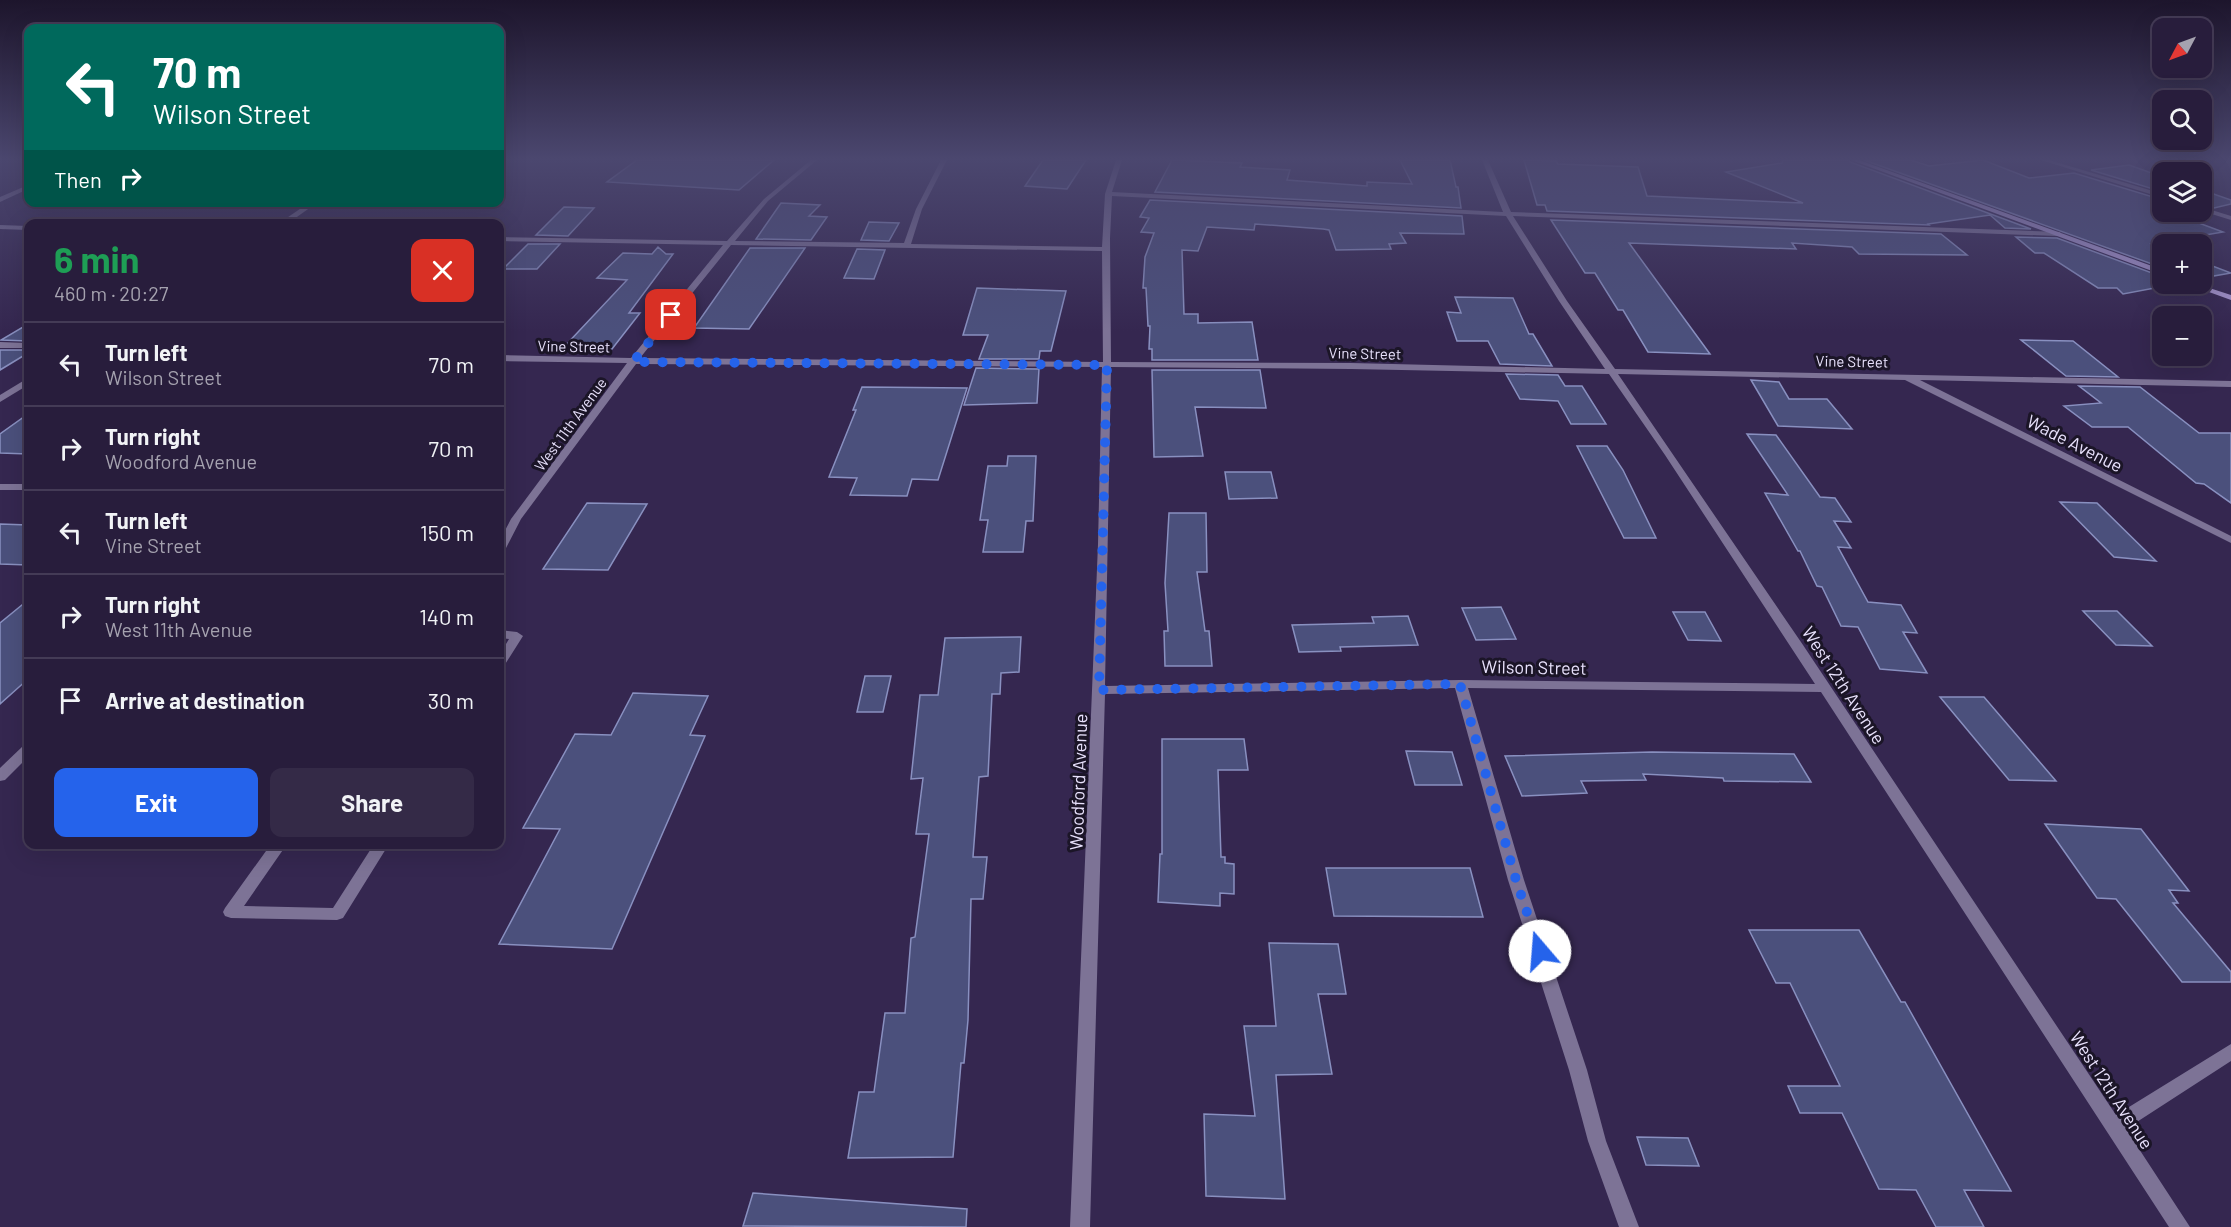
<!DOCTYPE html>
<meta charset="utf-8">
<style>
:root{--surface:#281d3c;--page:#342a47;--text:#f1f3f6;--muted:#a5a2af;--line:#443b56;--accent:#2563eb}
body{margin:0;font-family:Barlow,sans-serif;background:var(--page);color:var(--text);height:100vh;display:flex;flex-direction:column;font-size:22px;white-space:nowrap}
*{box-sizing:border-box;margin:0}
p{font-size:20px;color:var(--muted)}
.icon{flex:none;width:33px;height:33px;fill:none;stroke:currentColor;stroke-width:2;stroke-linecap:round;stroke-linejoin:round}
.map{position:relative;flex:1;overflow:hidden}
.panel{position:absolute;left:24px;top:219px;width:480px;height:630px;display:flex;flex-direction:column;background:var(--surface);border-radius:12px;box-shadow:0 6px 24px #0002,0 0 0 2px var(--line)}
.panel>*{flex:none}
.top-card{position:absolute;left:24px;top:24px;width:480px;height:183px;border-radius:12px;box-shadow:0 6px 24px #0002,0 0 0 2px var(--line);background:#00695c;color:#fff;overflow:hidden}
.needle{width:39px;rotate:229deg}
.fabs{position:absolute;left:2152px;top:18px;display:grid;gap:12px}
.fabs a{display:grid;place-items:center;width:60px;height:60px;border-radius:12px;background:var(--surface);box-shadow:0 6px 24px #0002,0 0 0 2px var(--line);font-size:30px}
.pin{position:absolute;display:grid;place-items:center;width:51px;height:51px;color:#fff;margin:-26px;border-radius:12px;box-shadow:0 3px 9px #0006}
.me{position:absolute;width:66px;margin:-33px;rotate:342deg;stroke-linejoin:round;filter:drop-shadow(0 0 4px #0008)}
.turn{display:flex;align-items:center;gap:21px;height:126px;padding:0 30px;font-size:27px}
.turn .icon{width:78px;height:78px;stroke-width:2.5}
.turn b{display:block;font-size:42px;line-height:51px}
.then{display:flex;align-items:center;height:57px;padding:0 30px;background:#0003;gap:12px;font-size:22px}
.round{display:grid;place-items:center;flex:none;width:63px;height:63px;border-radius:12px;background:var(--page)}
.summary{display:flex;align-items:center;justify-content:space-between;height:102px;padding:0 30px}
h1{font-size:36px;font-weight:700;line-height:45px;color:#1e9e55}
.cta{display:flex;gap:12px;margin-top:auto;padding:12px 30px}
.cta a{flex:1;height:69px;border-radius:12px;background:var(--accent);color:#fff;font-size:24px;font-weight:700;line-height:69px;text-align:center}
.cta a+a{background:var(--page);color:var(--text)}
ul{padding:0;list-style:none}
li{display:flex;align-items:center;gap:18px;height:84px;padding:0 30px;border-top:2px solid var(--line)}
li div{flex:1}
li b{display:block;font-size:22px}
li em{font-style:normal}
.map>svg:first-child{display:block}
</style>
<div class="map">
<svg width="2231" height="1227" viewBox="0 0 2231 1227">
<rect width="100%" height="100%" fill="#352750"/>
<g fill="#4b507c" stroke="#8990c0" stroke-width="1.5">
<path d="M637,160H774L739,190L607,182Z"/>
<path d="M1043,160H1086L1067,189L1025,186Z"/>
<path d="M1172,160L1242,163L1240,167L1290,170L1287,180L1367,186V182L1412,184L1400,160H1450L1456,187H1458L1461,208L1155,192Z"/>
<path d="M1524,160L1556,161L1558,164L1638,167L1647,196L1803,203L1726,172L1782,163L1783,160H1849L1850,162L2031,229L2005,228L1990,215L1928,224L1929,225L1547,211L1545,205H1537Z"/>
<path d="M1864,160H1911L1929,166L1983,160L2029,178L2074,173L2163,200V212H2200L2180,216L2223,232L2152,244L2163,248V268Z"/>
<path d="M2129,165L2163,177V192L2091,170Z"/>
<path d="M2202,190L2231,200V204L2214,208L2202,205Z"/>
<path d="M1150,200L1462,216L1464,234L1400,233L1406,243L1389,244L1391,249L1336,250L1329,230L1323,229L1255,224L1254,230L1207,227L1198,251L1182,250L1184,314H1198V323L1252,322L1258,360H1152V349H1149L1150,326H1148L1146,288H1143L1145,257L1154,233L1141,232L1149,218L1140,217Z"/>
<path d="M781,203L820,205L809,216L827,217L811,240L756,239Z"/>
<path d="M564,207L594,208L568,236L536,235Z"/>
<path d="M1551,220L1941,234L1967,255L1859,254L1852,247L1792,243L1796,249L1629,243L1710,354L1648,352L1623,310H1618L1595,273H1585Z"/>
<path d="M869,222L899,223L889,241L861,240Z"/>
<path d="M2016,237L2057,238L2163,277V284H2176L2123,294L2117,288H2098L2044,253H2035Z"/>
<path d="M528,244H560L537,269H503Z"/>
<path d="M658,247L666,254H673L629,313H640L612,349L563,348L627,280L597,278L623,253L652,254Z"/>
<path d="M750,248H805L749,329L694,328Z"/>
<path d="M857,249L885,250L874,279L844,278Z"/>
<path d="M2202,262L2231,273L2202,278Z"/>
<path d="M977,288L1066,291L1051,351H1040L1039,359H979L988,335H963Z"/>
<path d="M1455,297L1513,298L1529,334H1533L1552,366L1500,364L1488,341H1457L1447,312L1461,313Z"/>
<path d="M28,324V341L1,340Z"/>
<path d="M2021,340L2073,341L2118,377L2066,376Z"/>
<path d="M0,350H28V353L0,370Z"/>
<path d="M976,368L1039,369L1037,403L964,405Z"/>
<path d="M1152,370H1260L1266,408L1195,407L1203,456L1154,457Z"/>
<path d="M1506,374L1558,375L1565,386H1582L1606,424H1571L1558,401L1520,399Z"/>
<path d="M1751,380L1779,382L1789,399H1827L1852,429L1778,426Z"/>
<path d="M2079,386L2140,387L2199,433H2231V503L2204,484L2196,483L2128,427H2092L2064,406L2101,403Z"/>
<path d="M862,387L967,388L938,480L912,479L907,496L850,495L857,478L829,477L856,410H853Z"/>
<path d="M28,414V454L0,453V434Z"/>
<path d="M1747,434L1776,435L1820,497L1835,498L1851,522L1834,521L1851,548L1838,547L1868,602L1901,605L1917,633L1903,632L1927,673L1880,669L1858,627L1841,626L1822,587L1817,586L1800,551H1798L1765,493L1788,495Z"/>
<path d="M1577,446H1607L1623,470L1656,538H1624Z"/>
<path d="M1008,456H1036L1033,521H1026L1023,552H983L988,520H980L988,466H1007Z"/>
<path d="M1225,472H1271L1277,498L1229,499Z"/>
<path d="M2060,502L2097,503L2156,561L2114,557Z"/>
<path d="M587,503L647,504L608,570L543,569Z"/>
<path d="M1169,513H1206L1207,572H1197L1205,631H1209L1212,666H1165L1164,631H1168L1165,583Z"/>
<path d="M0,524L28,525V565L0,564Z"/>
<path d="M28,600V679L0,704V623Z"/>
<path d="M1501,607L1516,639L1476,640L1462,608Z"/>
<path d="M2083,611H2117L2152,646L2116,645Z"/>
<path d="M1673,612H1705L1721,641L1688,640Z"/>
<path d="M1408,616L1418,645L1340,647L1341,651L1299,652L1292,625L1374,623L1372,617Z"/>
<path d="M1021,637L1019,672L1001,673L1000,694H992L988,776L979,777L973,857H987L983,899H971L968,1020L964,1063H961L953,1157L848,1158L859,1092H874L885,1013H905L911,938L915,937L929,834H916L923,778L911,779L920,695H938L945,638Z"/>
<path d="M865,676H891L883,712H857Z"/>
<path d="M633,693L708,696L690,735L705,736L612,949L499,944L560,829L523,828L575,734L611,735Z"/>
<path d="M1940,697H1984L2056,781L2009,780Z"/>
<path d="M1162,739H1244L1248,770H1218L1221,857H1225V863L1234,864V894L1220,893V906L1158,902L1160,854H1162Z"/>
<path d="M1406,751L1452,752L1462,785H1415Z"/>
<path d="M1652,752L1794,754L1811,782L1724,781L1723,778L1643,774L1646,780L1581,781L1587,793L1522,796L1505,756Z"/>
<path d="M2045,824L2141,829L2189,891L2169,890L2178,903H2173L2231,972V982H2182L2116,899L2097,898Z"/>
<path d="M1326,868H1470L1483,917L1334,916Z"/>
<path d="M1749,930H1859L1901,1002H1905L2011,1191L1964,1190L1984,1227H1936L1916,1190L1879,1189L1842,1113H1800L1788,1086H1840L1790,983H1776Z"/>
<path d="M1269,943L1338,944L1346,994H1318L1332,1074L1276,1075L1285,1199L1206,1196L1204,1114L1255,1116L1244,1026H1276Z"/>
<path d="M1637,1137L1688,1138L1699,1166L1646,1165Z"/>
<path d="M753,1193L967,1209L966,1227L743,1226Z"/>
</g>
<g fill="none" stroke-linecap="round" stroke-linejoin="round">
<g fill="#7d7396" fill-rule="evenodd">
<path d="M811,160H817L768,201L735,241L904,243L916,209L941,160H947L922,209L911,244L1102,247L1105,194L1116,160H1122L1112,192L1503,212L1482,160H1488L1511,212L2060,232L2061,234L2057,236L1513,216L1567,301L1615,369L2231,381V387L1920,380L2231,536V543L1905,380L1618,374L1803,645L2116,1115L2231,1044V1061L2126,1129L2190,1227H2169L1821,692L1468,688L1524,880L1587,1070L1606,1141L1639,1227H1619L1588,1141L1569,1070L1508,880L1455,688L1105,694L1090,1227H1070L1098,544L1102,367L636,364L521,519L504,552L500,553V540L511,519L627,363L500,361V355L631,358L723,245L500,241V237L727,241L764,199ZM1112,196L1506,216L1559,301L1605,369L1351,363L1111,362L1110,238ZM731,245L1102,251L1103,362L640,358ZM1111,367L1351,369L1609,374L1665,455L1815,684L1460,680L1105,686Z"/>
<path d="M2041,160H2049L2163,194V198Z"/>
<path d="M28,185V189L0,202V197Z"/>
<path d="M310,202H318L287,224H278Z"/>
<path d="M2202,207L2231,216V220L2202,211Z"/>
<path d="M0,225L28,226V230L0,229Z"/>
<path d="M0,342L28,343V348H0Z"/>
<path d="M28,378V385L0,402V395Z"/>
<rect x="0" y="484" width="28" height="6"/>
<path d="M500,630L517,632L523,636L504,666L500,667V654L509,639L500,638Z"/>
<path d="M28,744V757L5,780L0,781V768L23,746Z"/>
<path d="M271,844H287L244,906L333,908L374,844H389L343,918L337,920L231,918L225,916L223,912L225,908Z"/>
</g>
<g fill="#a998d0" fill-rule="evenodd">
<path d="M1851,160H1859L2163,270V275Z"/>
<path d="M2187,284H2197L2231,295V300Z"/>
</g>
</g>
<linearGradient id="sky" x2="0" y2="1"><stop stop-color="#1d152c"/><stop offset="0.48" stop-color="#4b476f"/><stop offset="1" stop-color="#4b476f" stop-opacity="0"/></linearGradient>
<rect width="2231" height="331" fill="url(#sky)"/>
<g fill="none" stroke-linecap="round" stroke-linejoin="round">
<path stroke="#2563eb" stroke-width="10" stroke-dasharray="0 18" d="M671,315L633,362L1107,365L1099,690L1460,684L1516,880L1540,951"/>
</g>
<g text-anchor="middle" dominant-baseline="central" stroke-width="6" stroke-linejoin="round" paint-order="stroke">
<g font-size="15" fill="#e8e1fc" stroke="#1b1527">
<text transform="translate(574 346) rotate(1)">Vine Street</text>
<text transform="translate(1365 353) rotate(1)">Vine Street</text>
<text transform="translate(1852 361) rotate(1)">Vine Street</text>
<text transform="translate(570 424) rotate(-54)">West 11th Avenue</text>
</g>
<g font-size="18" fill="#e8e1fc" stroke="#1b1527">
<text transform="translate(2075 443) rotate(27)">Wade Avenue</text>
<text transform="translate(1534 667) rotate(1)">Wilson Street</text>
<text transform="translate(1844 685) rotate(57)">West 12th Avenue</text>
<text transform="translate(1078 782) rotate(-88)">Woodford Avenue</text>
<text transform="translate(2112 1090) rotate(57)">West 12th Avenue</text>
</g>
</g>
</svg>
<div class="fabs">
<a><svg class="needle" viewBox="-14 -14 28 28"><path d="M0-13l5 13h-10z" fill="#e53935"/><path d="M0 13l5-13h-10z" fill="#a5a2af"/></svg></a>
<a><svg class="icon" aria-label="search" viewBox="0 0 24 24"><circle cx="10" cy="10" r="6"/><path d="M15 15l6 6"/></svg></a>
<a><svg class="icon" aria-label="layers" viewBox="0 0 24 24"><path d="M12 4l9 5-9 5-9-5zM3 14l9 5 9-5"/></svg></a>
<a>+</a>
<a>−</a>
</div>
<div class="pin" style="left:671px;top:315px;background:#d93025"><svg class="icon" aria-label="arrive" viewBox="0 0 24 24"><path d="M6 21V4h12l-3 4 3 4H6"/></svg></div>
<svg class="me" style="left:1540px;top:951px" viewBox="-20 -20 40 40"><circle r="19" fill="#fff"/><path d="M0-13L10 11 0 6-10 11z" fill="#2563eb"/></svg>
<div class="top-card">
<div class="turn"><svg class="icon" aria-label="left" viewBox="0 0 24 24"><path d="M17 20v-9H6M10 6l-5 5 5 5"/></svg><div><b>70 m</b>Wilson Street</div></div>
<div class="then">Then<svg class="icon" aria-label="right" viewBox="0 0 24 24"><path d="M7 20v-9h11M14 6l5 5-5 5"/></svg></div>
</div>
<section class="panel">
<div class="summary"><div><h1>6 min</h1><p>460 m · 20:27</p></div><a class="round" style="background:#d93025;color:#fff"><svg class="icon" aria-label="close" viewBox="0 0 24 24"><path d="M6 6l12 12M18 6L6 18"/></svg></a></div>
<ul>
<li><svg class="icon" aria-label="left" viewBox="0 0 24 24"><path d="M17 20v-9H6M10 6l-5 5 5 5"/></svg><div><b>Turn left</b><p>Wilson Street</p></div><em>70 m</em></li>
<li><svg class="icon" aria-label="right" viewBox="0 0 24 24"><path d="M7 20v-9h11M14 6l5 5-5 5"/></svg><div><b>Turn right</b><p>Woodford Avenue</p></div><em>70 m</em></li>
<li><svg class="icon" aria-label="left" viewBox="0 0 24 24"><path d="M17 20v-9H6M10 6l-5 5 5 5"/></svg><div><b>Turn left</b><p>Vine Street</p></div><em>150 m</em></li>
<li><svg class="icon" aria-label="right" viewBox="0 0 24 24"><path d="M7 20v-9h11M14 6l5 5-5 5"/></svg><div><b>Turn right</b><p>West 11th Avenue</p></div><em>140 m</em></li>
<li><svg class="icon" aria-label="arrive" viewBox="0 0 24 24"><path d="M6 21V4h12l-3 4 3 4H6"/></svg><div><b>Arrive at destination</b></div><em>30 m</em></li>
</ul>
<div class="cta"><a>Exit</a><a>Share</a></div>
</section>
</div>
